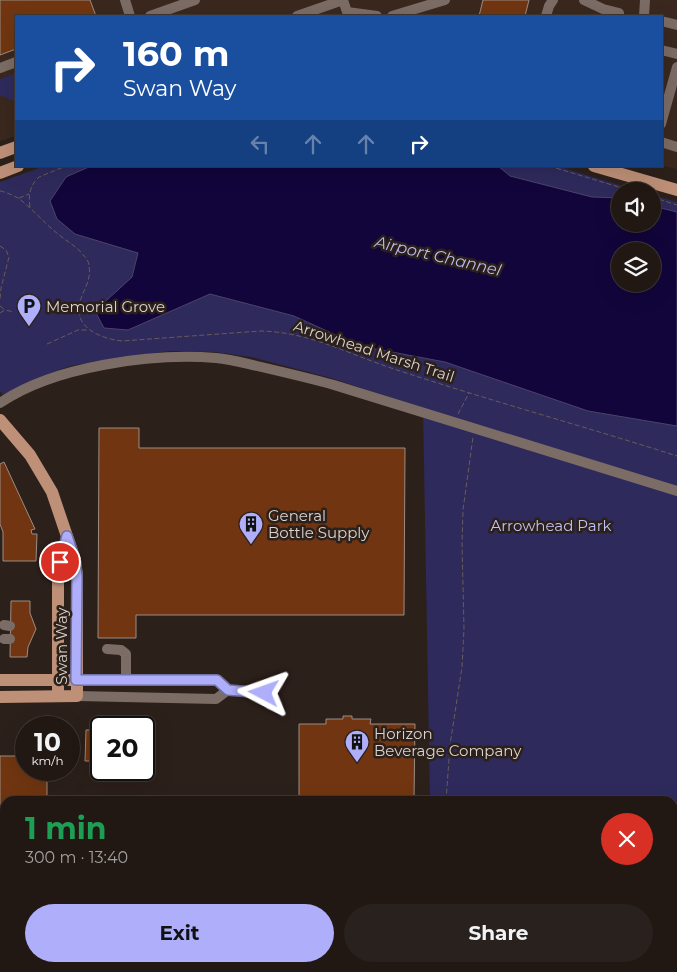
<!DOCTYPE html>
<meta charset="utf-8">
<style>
:root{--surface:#211814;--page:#29211d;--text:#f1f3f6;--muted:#a2a0a0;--line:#3e3734;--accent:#aeaefa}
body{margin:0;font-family:Montserrat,sans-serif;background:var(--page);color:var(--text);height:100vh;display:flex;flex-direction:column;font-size:19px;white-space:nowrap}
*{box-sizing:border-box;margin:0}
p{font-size:16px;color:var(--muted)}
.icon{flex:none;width:28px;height:28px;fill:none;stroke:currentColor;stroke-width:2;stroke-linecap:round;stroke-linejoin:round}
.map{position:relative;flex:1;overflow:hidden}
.drawer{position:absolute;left:0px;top:796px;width:678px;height:176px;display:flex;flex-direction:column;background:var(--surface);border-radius:15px 15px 0 0;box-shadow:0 5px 20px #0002,0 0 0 1px var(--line)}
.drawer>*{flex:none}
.hud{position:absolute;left:15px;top:15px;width:648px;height:152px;border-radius:0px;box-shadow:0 5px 20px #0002,0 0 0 1px var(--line);background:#1a4fa0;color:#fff;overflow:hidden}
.fabs{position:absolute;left:611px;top:182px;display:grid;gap:10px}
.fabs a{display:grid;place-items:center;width:50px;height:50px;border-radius:50%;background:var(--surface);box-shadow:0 5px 20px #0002,0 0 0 1px var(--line);font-size:25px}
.speed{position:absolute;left:15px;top:716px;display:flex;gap:10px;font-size:25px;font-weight:700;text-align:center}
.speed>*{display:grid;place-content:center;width:65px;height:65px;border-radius:50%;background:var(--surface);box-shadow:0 5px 20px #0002,0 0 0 1px var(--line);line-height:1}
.speed small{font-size:12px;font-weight:400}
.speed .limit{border:2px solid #111;border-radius:8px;background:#fff;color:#111}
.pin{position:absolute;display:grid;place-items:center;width:42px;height:42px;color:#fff;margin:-21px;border:2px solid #fff;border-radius:50%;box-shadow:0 1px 5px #0007}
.me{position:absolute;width:55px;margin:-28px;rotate:274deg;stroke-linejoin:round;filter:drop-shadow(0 0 4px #0008)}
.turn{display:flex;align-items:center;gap:18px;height:105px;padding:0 25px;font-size:22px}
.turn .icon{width:65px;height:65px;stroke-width:2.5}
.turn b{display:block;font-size:35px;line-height:42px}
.lanes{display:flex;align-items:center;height:48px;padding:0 25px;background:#0003;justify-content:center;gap:25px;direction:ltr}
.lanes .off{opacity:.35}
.round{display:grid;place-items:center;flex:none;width:52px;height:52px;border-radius:26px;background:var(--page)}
.headline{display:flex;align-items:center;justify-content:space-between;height:85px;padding:0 25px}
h1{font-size:30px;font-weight:700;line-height:38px;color:#1e9e55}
.cta{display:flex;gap:10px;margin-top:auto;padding:10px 25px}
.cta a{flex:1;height:58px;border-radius:30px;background:var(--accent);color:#111;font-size:20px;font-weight:700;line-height:58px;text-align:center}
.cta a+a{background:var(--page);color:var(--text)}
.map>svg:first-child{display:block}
</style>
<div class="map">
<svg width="677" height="972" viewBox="0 0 677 972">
<rect width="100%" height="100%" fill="#2c201a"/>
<path fill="#3a281e" d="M0,0H677V169L661,165V16H16V136L0,141Z"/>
<g fill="#2e2a5c" fill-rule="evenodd">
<path d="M16,73V102L0,95V79Z"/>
<path d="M45,166H557L639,191H620V224H652L653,195L677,202V972H431L432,968H672V801H430L423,408L331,378L251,357L215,352L171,351L120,357L70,366L32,380L3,395L0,391V182ZM620,251H652V284H620Z"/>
</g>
<path fill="#12053b" stroke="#4e4367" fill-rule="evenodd" d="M91,166H498L510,176L592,197L620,198V224H652L653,206L677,212V426L588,411L445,362L360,346L294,316L210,294L128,330L104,328L95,311L132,277L138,253L75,234L57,219L50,201L66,177ZM620,251H652V284H620Z"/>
<g fill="#713611" stroke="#9c8c84">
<path d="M0,0H90L96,16H16V49L0,55Z"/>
<path d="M483,0H529L525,16H479Z"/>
<path d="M99,428H139V448H405L404,615H136V638H98Z"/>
<path d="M4,462L35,529L31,530L32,534H37L36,561H3V532L0,524V464Z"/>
<path d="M11,601H30V613L36,629L28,647L27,657H10Z"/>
<path d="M343,716H352V719H371L370,724H415L414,801H299V724H326V719H343Z"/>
<path d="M86,730H99L98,761H85Z"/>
<path d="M0,756H26V770H47V801H5V942H0Z"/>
</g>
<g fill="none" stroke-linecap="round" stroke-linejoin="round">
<g stroke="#675c57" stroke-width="1" stroke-dasharray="5 2.5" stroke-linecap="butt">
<path d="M549,166L632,191"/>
<path d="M0,191C6,192 12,195 18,198C33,209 44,223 58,234C66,241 78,247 84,256C87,258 89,263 89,266C92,282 81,292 79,306C76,330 104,339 122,341L260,331C310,332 348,354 394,369C488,400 583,426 677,456"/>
<path d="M652,197L677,205"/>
<path d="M19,198L29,194"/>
<path d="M30,207C28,196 30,185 39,177L66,166"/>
<path d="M0,246L6,250L9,257L1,288L0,299"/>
<path d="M0,306L5,310"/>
<path d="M0,313L5,310L14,312"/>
<path d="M47,344L78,330H89"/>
<path d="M458,414L469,393"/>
<path d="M446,801L450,745L462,667L464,629L462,543L463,510L473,437"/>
<path d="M466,968L467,972"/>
</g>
<g stroke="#7b6c65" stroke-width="10">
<path d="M125,0L130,16"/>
<path d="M343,0L347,12L377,16"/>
<path d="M584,0L603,9L619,13"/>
<path d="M150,16L195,0"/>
<path d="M297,16L343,0"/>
<path d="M392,16L445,0"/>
<path d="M546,16L549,6L553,0"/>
<path d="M644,16L645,0"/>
<path d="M661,21L677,25"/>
<path d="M661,50L677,54"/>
<path d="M0,68L16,62"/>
<path d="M661,124L677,67"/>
<path d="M661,142L677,147"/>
<path d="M0,403C54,366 152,353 216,358C230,359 244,363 257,366C283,372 309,378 334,385L677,491"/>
<path d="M4,625L10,626"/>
<path d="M4,639H10"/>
<path d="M107,649L121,650L126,654V681"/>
<path d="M77,680H217L228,690L216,699L77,696"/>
<path d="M275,682H272L264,693L270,705H277"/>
<path d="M228,690L264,693"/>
<path d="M184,972L185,968"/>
</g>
<g stroke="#be9078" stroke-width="12">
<path d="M0,153L16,147"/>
<path d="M594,166L677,190"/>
<path d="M0,173L18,166"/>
<path d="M0,420L30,455L52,492L75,560L77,576V696L0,697"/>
<path d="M0,680H77"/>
<path d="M58,696V576L67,537"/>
</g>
</g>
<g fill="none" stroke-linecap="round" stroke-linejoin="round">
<defs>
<path id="route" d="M60,562L67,536L75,560L77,576L76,680H217L228,690L264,693"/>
</defs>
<use href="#route" stroke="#7171a2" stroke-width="12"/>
<use href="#route" stroke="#aeaefa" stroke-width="9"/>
</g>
<defs>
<symbol id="parking-pin" viewBox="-11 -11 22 30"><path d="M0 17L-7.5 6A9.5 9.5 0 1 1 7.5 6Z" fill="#aeaefa" stroke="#2c201a"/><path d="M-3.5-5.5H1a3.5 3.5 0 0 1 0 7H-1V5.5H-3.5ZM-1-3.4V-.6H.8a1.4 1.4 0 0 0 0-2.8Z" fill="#111"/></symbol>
<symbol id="building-pin" viewBox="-11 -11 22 30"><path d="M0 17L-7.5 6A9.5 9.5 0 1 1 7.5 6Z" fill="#aeaefa" stroke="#2c201a"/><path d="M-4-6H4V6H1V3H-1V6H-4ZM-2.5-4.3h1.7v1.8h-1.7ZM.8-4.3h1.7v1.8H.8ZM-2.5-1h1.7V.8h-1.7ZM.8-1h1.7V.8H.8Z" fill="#111"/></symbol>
</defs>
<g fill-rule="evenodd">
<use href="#parking-pin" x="15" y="292" width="28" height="38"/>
<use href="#building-pin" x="237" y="510" width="28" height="38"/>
<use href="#building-pin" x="343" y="728" width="28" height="38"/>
</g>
<g text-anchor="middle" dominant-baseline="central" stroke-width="5" stroke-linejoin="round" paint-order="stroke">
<g font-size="15" fill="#dbd3cf" stroke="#2c201a" text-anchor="start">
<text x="46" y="306">Memorial Grove</text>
<text x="268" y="515">General<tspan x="268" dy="17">Bottle Supply</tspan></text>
<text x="374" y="733">Horizon<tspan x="374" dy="17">Beverage Company</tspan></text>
</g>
<g font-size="15" fill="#dbd3cf" stroke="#2c201a">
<text transform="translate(374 351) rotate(18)">Arrowhead Marsh Trail</text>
<text transform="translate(61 646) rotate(-90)">Swan Way</text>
</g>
<g font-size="15" fill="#c0c1f7" stroke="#2c201a">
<text x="551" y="525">Arrowhead Park</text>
</g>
<g font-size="16" font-style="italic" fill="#bbbcf1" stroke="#2c201a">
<text transform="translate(438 256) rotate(13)">Airport Channel</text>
</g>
</g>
</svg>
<div class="fabs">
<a><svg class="icon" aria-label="sound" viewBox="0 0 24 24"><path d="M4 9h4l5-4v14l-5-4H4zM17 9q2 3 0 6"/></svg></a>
<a><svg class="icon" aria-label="layers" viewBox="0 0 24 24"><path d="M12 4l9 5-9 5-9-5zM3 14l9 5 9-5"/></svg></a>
</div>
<div class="speed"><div>10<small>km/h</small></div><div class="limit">20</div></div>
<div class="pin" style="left:60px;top:562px;background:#d93025"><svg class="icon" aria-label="arrive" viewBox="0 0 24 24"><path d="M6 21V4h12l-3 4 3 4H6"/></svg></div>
<svg class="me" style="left:264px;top:693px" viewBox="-20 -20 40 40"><path d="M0-17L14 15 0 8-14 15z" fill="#aeaefa" stroke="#fff" stroke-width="4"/></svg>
<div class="hud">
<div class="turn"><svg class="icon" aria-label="right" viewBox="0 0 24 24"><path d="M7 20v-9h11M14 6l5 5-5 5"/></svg><div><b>160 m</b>Swan Way</div></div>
<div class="lanes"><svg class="icon off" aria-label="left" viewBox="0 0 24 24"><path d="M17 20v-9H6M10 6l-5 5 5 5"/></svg><svg class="icon off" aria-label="ahead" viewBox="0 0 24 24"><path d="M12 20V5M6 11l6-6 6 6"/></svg><svg class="icon off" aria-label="ahead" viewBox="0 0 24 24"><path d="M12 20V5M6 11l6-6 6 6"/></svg><svg class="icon" aria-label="right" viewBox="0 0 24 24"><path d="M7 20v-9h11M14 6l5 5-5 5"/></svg></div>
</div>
<section class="drawer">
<div class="headline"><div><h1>1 min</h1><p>300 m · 13:40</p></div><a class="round" style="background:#d93025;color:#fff"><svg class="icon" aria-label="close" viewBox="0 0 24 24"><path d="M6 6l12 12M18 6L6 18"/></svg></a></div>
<div class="cta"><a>Exit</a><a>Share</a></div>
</section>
</div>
